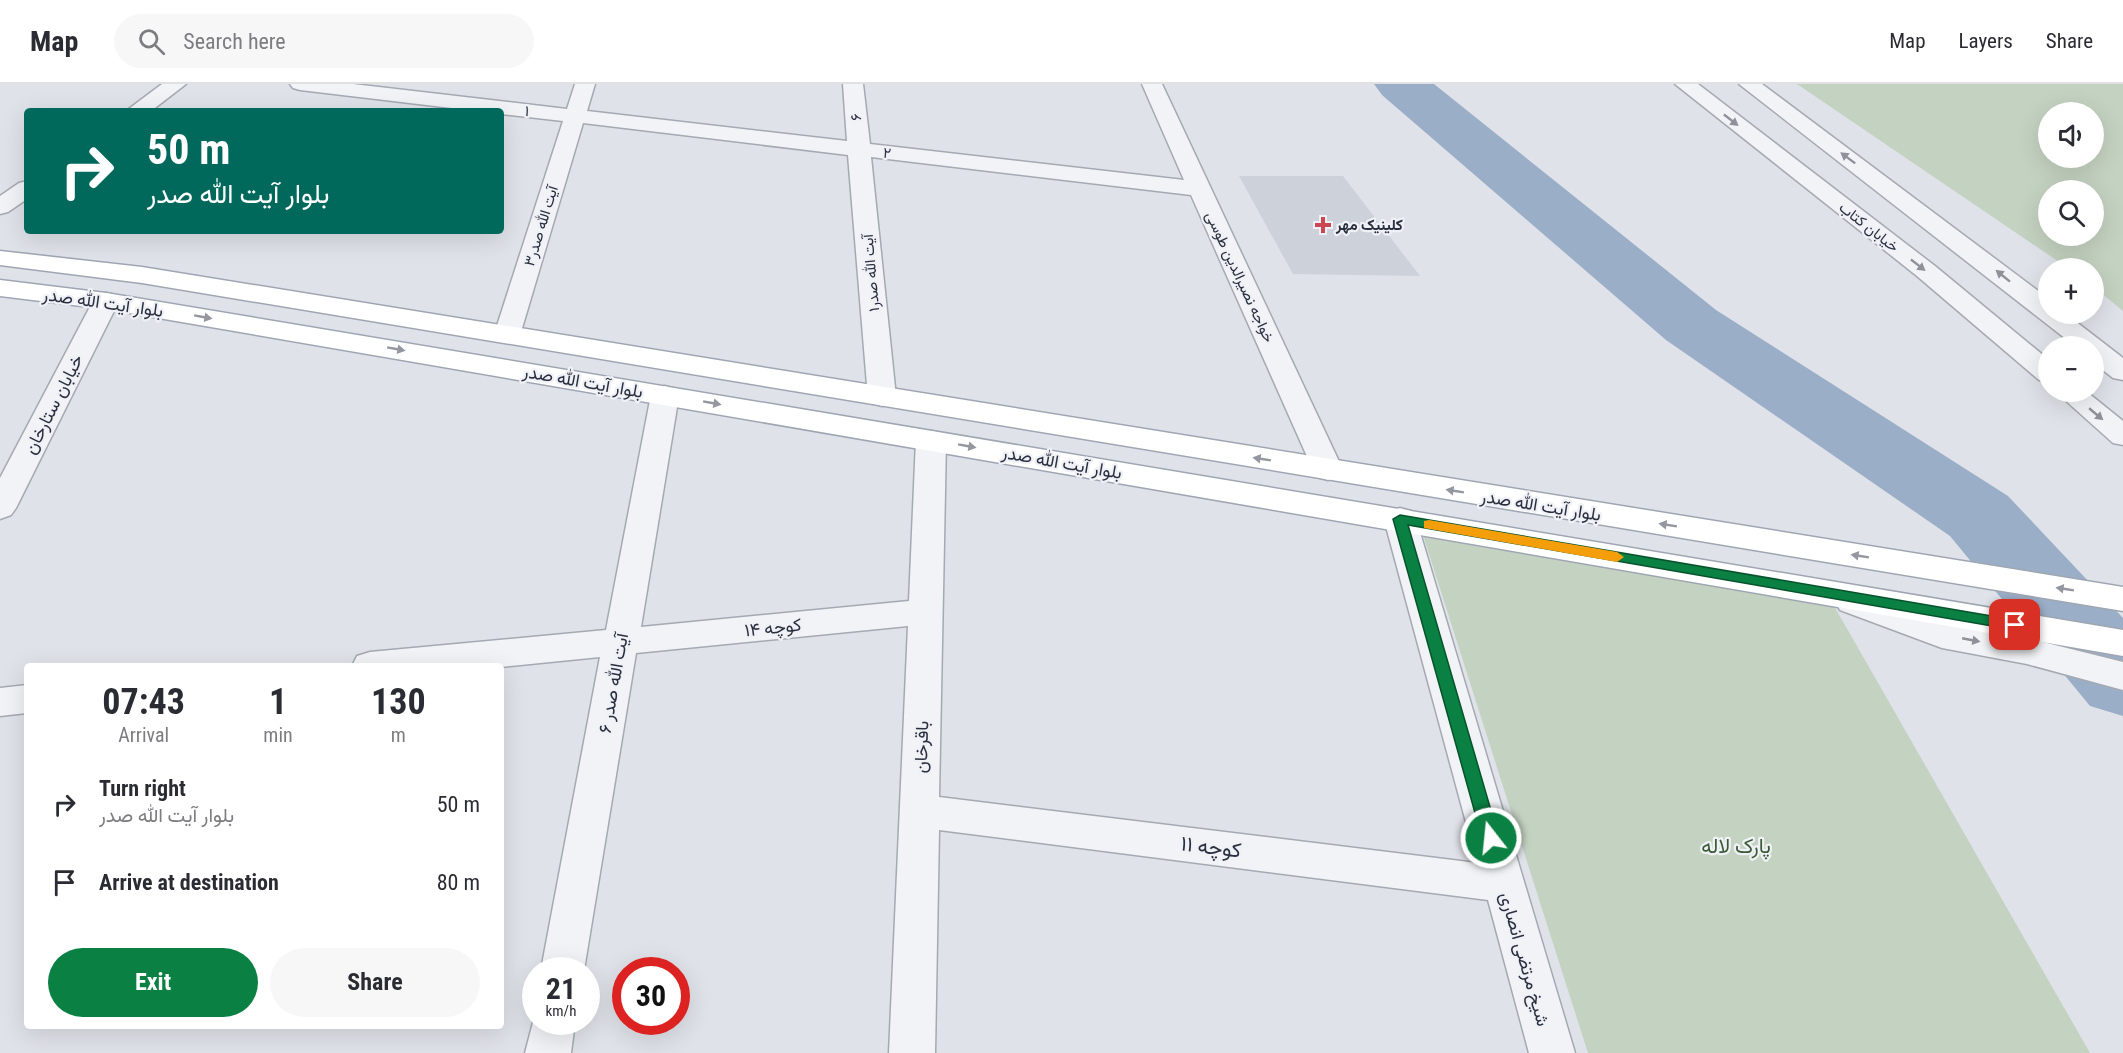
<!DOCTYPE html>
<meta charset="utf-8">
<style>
:root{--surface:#fff;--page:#f7f7f7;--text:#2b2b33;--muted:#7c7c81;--line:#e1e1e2;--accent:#0b8043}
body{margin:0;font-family:"Roboto Condensed",Vazirmatn,sans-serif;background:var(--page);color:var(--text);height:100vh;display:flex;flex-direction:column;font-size:22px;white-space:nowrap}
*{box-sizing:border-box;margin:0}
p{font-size:20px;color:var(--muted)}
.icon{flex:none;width:33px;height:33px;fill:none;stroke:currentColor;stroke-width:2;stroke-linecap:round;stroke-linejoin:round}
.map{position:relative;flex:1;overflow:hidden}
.sheet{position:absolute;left:24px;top:579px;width:480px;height:366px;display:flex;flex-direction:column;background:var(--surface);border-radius:6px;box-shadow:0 6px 24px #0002}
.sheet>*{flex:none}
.guide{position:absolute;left:24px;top:24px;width:480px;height:126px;border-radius:6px;box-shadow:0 6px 24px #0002;background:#00695c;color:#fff;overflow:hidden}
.controls{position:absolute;left:2038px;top:18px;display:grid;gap:12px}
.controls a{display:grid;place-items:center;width:66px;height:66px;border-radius:50%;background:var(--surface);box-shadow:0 6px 24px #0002;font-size:30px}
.speed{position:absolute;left:522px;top:873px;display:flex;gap:12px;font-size:30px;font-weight:700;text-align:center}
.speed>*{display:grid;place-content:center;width:78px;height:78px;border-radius:50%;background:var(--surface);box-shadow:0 6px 24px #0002;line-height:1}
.speed small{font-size:15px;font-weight:400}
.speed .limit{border:9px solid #d22;background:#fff;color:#111}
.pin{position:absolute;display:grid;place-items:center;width:51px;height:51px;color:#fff;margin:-26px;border-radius:12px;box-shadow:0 3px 9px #0006}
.me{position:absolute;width:66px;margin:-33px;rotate:344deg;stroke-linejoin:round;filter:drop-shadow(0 0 4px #0008)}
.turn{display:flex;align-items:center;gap:21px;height:126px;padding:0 24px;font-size:27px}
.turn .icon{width:78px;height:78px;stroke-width:2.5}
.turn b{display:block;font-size:42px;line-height:51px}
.eta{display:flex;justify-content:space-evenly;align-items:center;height:102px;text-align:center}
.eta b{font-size:36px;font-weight:700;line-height:42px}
.button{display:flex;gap:12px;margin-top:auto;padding:12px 24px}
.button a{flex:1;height:69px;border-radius:36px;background:var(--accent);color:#fff;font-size:24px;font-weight:700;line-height:69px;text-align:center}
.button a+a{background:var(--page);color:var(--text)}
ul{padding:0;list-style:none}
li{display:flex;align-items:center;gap:18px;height:78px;padding:0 24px}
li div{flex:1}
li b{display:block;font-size:22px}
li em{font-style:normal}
header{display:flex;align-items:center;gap:36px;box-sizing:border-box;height:84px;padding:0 30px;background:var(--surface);border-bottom:2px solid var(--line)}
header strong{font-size:28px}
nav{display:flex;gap:33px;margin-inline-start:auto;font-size:21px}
.search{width:420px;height:54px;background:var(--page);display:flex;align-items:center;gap:15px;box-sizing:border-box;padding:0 21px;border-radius:33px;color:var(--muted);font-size:22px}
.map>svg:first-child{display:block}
</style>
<header>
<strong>Map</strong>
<div class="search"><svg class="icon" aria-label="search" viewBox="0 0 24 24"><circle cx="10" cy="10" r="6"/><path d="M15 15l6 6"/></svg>Search here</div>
<nav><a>Map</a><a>Layers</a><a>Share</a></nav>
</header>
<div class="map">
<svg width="2123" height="969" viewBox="0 0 2123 969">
<rect width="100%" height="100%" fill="#dfe2e8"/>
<path fill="#cdd1da" d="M1239,92H1343L1420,192L1293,190Z"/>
<g fill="#c4d2c1" fill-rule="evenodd">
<path d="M1797,0H2123V227L2094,203V184H2068ZM2049,28H2094V74H2049ZM2049,106H2094V152H2049Z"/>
<path d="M1422,448L1830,515L2090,969H1588Z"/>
</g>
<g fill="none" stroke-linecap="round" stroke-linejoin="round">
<path fill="#9baec7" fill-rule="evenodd" d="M1374,0H1434L1716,226L2008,412L2123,534V632L2090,622L1950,452L1666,256L1382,11Z"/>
<defs>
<g id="minor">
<path d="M162,0H186L151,27H126Z"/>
<path d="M290,0H353L567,25L575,0H595L587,27L847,57L843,0H863L870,60L1184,96L1142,0H1162L1343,386L1339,393L1328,396L1317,393L1313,386L1191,111L871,73L896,313L892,319L882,322L872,319L868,313L848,71L583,39L520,251L517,257L507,259L497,257L494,251L563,37L501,30V27H477L300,6L293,4Z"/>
<path d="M1675,0H1698L1935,182L2049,276V298L2039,296L1917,192Z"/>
<path d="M1739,0H1762L2049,215V230H2066L2123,274V296L2113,294L2094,279V262H2075Z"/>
<path d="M27,97V115L8,128L0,130V112L19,99Z"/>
<path d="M106,209L115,211L119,217L16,424L11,431L0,435V394L93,217L97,211Z"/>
<path d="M665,302L675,305L679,311L641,543L909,517L916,356L921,349L931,347L941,349L946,356L939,713L1477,779L1384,435L1389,427L1400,424L1411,427L1416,435L1575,969H1529L1488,816L939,746L935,969H889L908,542L636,569L584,886H541L600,573L501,583L352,582L357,572L370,568L606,546L651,311L655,305Z"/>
<path d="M2056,308H2087L2123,337V361L2113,359Z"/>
<path d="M1852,505L1946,539L2027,554L2123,578V606L2027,580L1942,564L1840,526L1835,517L1840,508Z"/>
<path d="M27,601V629L0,632V604Z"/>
<path d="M536,927V938H575L571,969H525Z"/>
</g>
<g id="major">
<path d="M0,167L142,183L2123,503V527L142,199L0,181Z"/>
<path d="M0,196L106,209L2123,546V572L106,225L0,212Z"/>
</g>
</defs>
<use href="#minor" stroke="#a5a9b2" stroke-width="3"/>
<use href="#major" stroke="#9fa6b3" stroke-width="3"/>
<use href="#minor" fill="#f2f3f6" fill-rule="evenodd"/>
<use href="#major" fill="#fff" fill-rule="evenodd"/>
</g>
<defs><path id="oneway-solid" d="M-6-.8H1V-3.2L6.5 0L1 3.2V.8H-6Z" transform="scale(1.5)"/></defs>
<g fill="#8e919a">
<use href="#oneway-solid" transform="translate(1731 36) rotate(38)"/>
<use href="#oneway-solid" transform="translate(1848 74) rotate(-143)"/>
<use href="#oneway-solid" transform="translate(1918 181) rotate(38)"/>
<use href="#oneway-solid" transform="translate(2003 192) rotate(-141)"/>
<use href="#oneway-solid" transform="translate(2096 330) rotate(40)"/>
<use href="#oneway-solid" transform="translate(1971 556) rotate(11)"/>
</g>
<g fill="#94979f">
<use href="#oneway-solid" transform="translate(203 233) rotate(10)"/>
<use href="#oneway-solid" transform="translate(396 265) rotate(10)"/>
<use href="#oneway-solid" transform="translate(712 319) rotate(10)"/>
<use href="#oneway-solid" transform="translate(967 362) rotate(10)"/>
<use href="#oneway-solid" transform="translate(1262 375) rotate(-171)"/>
<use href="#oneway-solid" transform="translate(1455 407) rotate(-171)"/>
<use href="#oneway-solid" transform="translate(1668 441) rotate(-171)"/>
<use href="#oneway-solid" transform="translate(1860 472) rotate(-171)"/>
<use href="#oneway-solid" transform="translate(2065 505) rotate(-171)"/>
</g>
<path fill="#0b8043" stroke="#07532c" stroke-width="1.5" d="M1400,431L2015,536L2022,541L2015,546L1408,441L1499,754L1496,760H1485L1482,754L1393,435Z"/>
<path fill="#f59e0b" d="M1429,436L1617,468L1624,473L1617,478L1424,444V437Z"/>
<path fill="#c94853" stroke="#eff1f6" stroke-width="2" d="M1320 132h6v6h6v6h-6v6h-6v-6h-6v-6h6z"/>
<g text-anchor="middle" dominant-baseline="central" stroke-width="4.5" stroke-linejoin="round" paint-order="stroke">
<g font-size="15" fill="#292f3f" stroke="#eff1f6">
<text transform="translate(527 27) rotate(7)">۱‍</text>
<text transform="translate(856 33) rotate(-95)">۶</text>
<text transform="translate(887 69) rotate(7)">۲</text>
<text transform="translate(541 142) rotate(-73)">۳آیت الله صدر</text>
<text transform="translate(1869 143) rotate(38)">خیابان کتاب</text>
<text transform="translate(871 189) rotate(-95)">۱آیت الله صدر</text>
<text transform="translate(1240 193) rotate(65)">خواجه نصیرالدین طوسی</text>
</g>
<g font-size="15" font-weight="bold" fill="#292f3f" stroke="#eff1f6" text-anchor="start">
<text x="1336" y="141">کلینیک مهر</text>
</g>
<g font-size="18" fill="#292f3f" stroke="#eff1f6">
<text transform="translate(103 218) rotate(8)">بلوار آیت الله صدر</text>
<text transform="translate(583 297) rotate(10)">بلوار آیت الله صدر</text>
<text transform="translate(53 320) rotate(-63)">خیابان ستارخان</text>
<text transform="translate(1062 378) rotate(10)">بلوار آیت الله صدر</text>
<text transform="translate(1541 421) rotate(9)">بلوار آیت الله صدر</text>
<text transform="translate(773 543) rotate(-6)">کوچه ۱۴</text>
<text transform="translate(613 599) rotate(-80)">آیت الله صدر ۶</text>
<text transform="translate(921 663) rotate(-88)">باقرخان</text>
<text transform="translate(1525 875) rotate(74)">شیخ مرتضی انصاری</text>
</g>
<g font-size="21" fill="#3b5a36" stroke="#eff1f6">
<text x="1736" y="762">پارک لاله</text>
</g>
<g font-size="21" fill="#292f3f" stroke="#eff1f6">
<text transform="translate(1211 763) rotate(7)">کوچه ۱۱</text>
</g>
</g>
</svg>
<div class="controls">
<a><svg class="icon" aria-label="sound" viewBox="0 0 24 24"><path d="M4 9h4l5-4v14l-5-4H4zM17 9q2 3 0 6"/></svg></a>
<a><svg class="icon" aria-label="search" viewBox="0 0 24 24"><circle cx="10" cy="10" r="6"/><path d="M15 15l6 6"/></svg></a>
<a>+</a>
<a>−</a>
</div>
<div class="speed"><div>21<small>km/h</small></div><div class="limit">30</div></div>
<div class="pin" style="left:2015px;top:541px;background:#d93025"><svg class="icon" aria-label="arrive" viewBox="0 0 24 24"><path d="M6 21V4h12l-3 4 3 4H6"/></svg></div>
<svg class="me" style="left:1491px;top:754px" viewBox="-20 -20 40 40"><circle r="17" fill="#0b8043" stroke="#fff" stroke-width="3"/><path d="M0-11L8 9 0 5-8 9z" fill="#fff"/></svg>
<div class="guide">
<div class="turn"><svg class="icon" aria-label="right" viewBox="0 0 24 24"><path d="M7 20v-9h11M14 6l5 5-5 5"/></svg><div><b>50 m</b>بلوار آیت الله صدر</div></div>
</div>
<section class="sheet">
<div class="eta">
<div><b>07:43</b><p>Arrival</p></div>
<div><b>1</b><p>min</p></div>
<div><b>130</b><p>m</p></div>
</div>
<ul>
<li><svg class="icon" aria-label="right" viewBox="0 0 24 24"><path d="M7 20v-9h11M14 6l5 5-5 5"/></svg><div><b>Turn right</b><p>بلوار آیت الله صدر</p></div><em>50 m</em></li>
<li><svg class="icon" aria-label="arrive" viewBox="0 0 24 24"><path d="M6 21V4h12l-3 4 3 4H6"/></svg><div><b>Arrive at destination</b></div><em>80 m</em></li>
</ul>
<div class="button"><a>Exit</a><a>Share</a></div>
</section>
</div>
